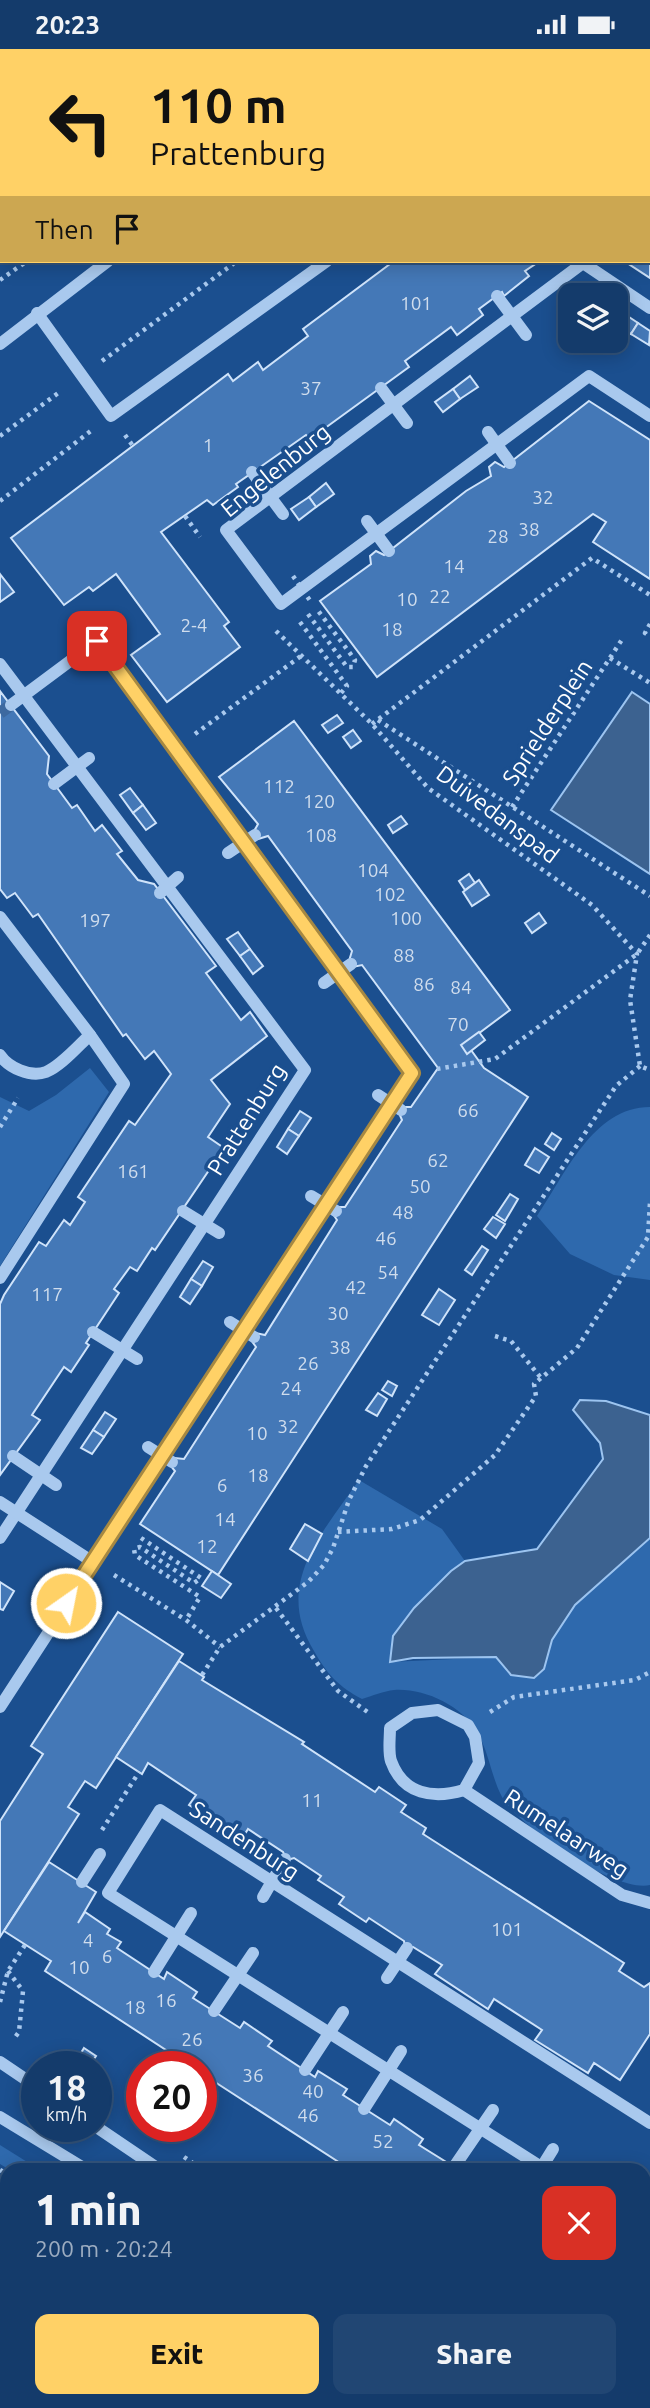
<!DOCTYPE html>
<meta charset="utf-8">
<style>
:root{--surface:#143b6b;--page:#214673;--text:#f1f3f6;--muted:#9dadc1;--line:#33557e;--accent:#ffd166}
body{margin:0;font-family:Ubuntu,sans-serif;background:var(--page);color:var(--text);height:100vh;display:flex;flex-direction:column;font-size:26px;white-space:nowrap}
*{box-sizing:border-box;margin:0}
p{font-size:23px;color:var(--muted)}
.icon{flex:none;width:38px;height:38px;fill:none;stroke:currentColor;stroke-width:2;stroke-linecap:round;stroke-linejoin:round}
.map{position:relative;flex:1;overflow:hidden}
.drawer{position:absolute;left:0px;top:2114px;width:651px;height:245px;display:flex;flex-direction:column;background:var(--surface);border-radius:21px 21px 0 0;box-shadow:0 4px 18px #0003,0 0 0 2px var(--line)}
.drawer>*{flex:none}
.top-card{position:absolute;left:0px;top:0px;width:651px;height:214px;box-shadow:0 4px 18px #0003,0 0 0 2px var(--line);background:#ffd166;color:#111;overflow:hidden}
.controls{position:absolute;left:558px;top:234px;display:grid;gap:14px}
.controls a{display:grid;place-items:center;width:70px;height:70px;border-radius:14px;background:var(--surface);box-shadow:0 4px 18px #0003,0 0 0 2px var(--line);font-size:35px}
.speed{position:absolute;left:21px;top:2002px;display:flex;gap:14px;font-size:35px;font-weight:700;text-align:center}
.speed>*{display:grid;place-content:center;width:91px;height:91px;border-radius:50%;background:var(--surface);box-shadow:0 4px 18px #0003,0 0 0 2px var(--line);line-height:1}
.speed small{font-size:18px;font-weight:400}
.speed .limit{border:10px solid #d22;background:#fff;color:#111}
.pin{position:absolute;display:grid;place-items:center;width:60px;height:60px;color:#fff;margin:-30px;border-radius:14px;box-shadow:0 4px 10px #0006}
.me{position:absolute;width:77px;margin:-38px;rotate:33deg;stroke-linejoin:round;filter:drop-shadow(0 0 5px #0008)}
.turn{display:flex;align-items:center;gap:24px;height:147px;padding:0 35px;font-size:32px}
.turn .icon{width:91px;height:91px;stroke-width:2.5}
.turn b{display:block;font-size:49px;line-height:60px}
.then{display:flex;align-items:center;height:66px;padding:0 35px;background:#0003;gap:14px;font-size:26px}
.round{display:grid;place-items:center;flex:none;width:74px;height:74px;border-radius:14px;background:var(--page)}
.head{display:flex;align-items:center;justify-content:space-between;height:119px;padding:0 35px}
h1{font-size:42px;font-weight:800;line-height:52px}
.action{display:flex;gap:14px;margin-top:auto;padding:14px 35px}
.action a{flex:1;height:80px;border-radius:14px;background:var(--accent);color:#111;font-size:28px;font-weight:800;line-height:80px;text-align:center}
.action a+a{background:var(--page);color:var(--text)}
.status{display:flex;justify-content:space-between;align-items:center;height:49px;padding:0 35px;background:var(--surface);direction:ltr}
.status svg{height:19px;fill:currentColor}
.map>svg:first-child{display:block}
</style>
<div class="status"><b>20:23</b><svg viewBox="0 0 49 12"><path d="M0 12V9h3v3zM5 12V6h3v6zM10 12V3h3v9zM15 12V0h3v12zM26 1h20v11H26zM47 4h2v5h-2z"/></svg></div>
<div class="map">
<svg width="650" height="2359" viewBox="0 0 650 2359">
<rect width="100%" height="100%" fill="#1b4f8f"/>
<g fill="#2e69ad">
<path d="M90,1019L109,1043L0,1217V1048L29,1062L56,1046Z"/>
<path d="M650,1058V1231L614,1226L570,1205L537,1167C565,1126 593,1058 650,1058Z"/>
<path d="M359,1431L442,1480L465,1512C422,1542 410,1567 390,1613L496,1608L511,1626L534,1629L544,1620L552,1591L575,1556L650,1489V1836C615,1844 520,1778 502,1748C491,1727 489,1703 477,1683C461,1656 424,1639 394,1641C384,1642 372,1647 362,1650C339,1638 327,1625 314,1602C273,1535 322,1485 359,1431Z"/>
<path d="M0,2096L40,2121H10L0,2115Z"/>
<path d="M0,2134L7,2138V2352H79L73,2359H0Z"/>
<path d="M158,2352H301L292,2359H154Z"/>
</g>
<g fill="#3c6290" stroke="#9cc4f0" stroke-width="2">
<path d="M632,643L650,655V825L551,761Z"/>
<path d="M580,1351L606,1352L650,1366V1489L575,1556L552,1591L544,1620L534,1629L511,1626L496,1608L413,1609L390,1613L393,1587L414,1559L451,1522L465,1512L537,1500L603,1410L600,1394L573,1361Z"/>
</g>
<g fill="#4478b7" stroke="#cfe3fa" stroke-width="2">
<path d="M16,0H131L13,2Z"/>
<path d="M2,10V97L0,98V12Z"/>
<path d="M649,128H650V229L624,212H649Z"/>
<path d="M394,212H540L525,222L529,227L504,247L502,243L479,260L483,266L457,286L451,278L405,312L409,318L310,390L306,386L236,435L238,438L213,456L207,451L161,483L229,573L224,577L240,598L167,653L131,606L160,585L116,525L93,542L89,538L64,556L11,489L228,325L233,332L258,313L263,321L308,287L303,280Z"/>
<path d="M620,262L638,274L631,285L616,275Z"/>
<path d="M638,274L650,282L649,296L631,285Z"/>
<path d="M470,327L478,338L460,350L453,340Z"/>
<path d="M453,340L460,350L443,363L435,353Z"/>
<path d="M589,352L650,391V530L593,493L606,473L593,465L377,628L320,552L371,515L370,507L376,502L384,506L466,442L491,427L489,418L495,413L504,418Z"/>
<path d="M326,434L334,445L316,458L309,448Z"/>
<path d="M309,448L316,458L299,471L291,460Z"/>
<path d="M0,525L14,543L0,553Z"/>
<path d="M0,642L49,707L47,725L72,759L77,756L95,782L102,776L122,802L117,805L138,831L154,835L216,917L206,924L241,971L250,963L267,987L211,1031L230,1055L208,1088L224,1099L155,1201L152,1199L137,1222L130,1218L114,1240L119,1244L86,1294L89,1296L71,1323L64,1318L32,1366L40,1371L0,1426V1255L4,1246L39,1193L46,1197L64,1171L70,1176L85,1153L78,1148L129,1072L135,1076L171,1025L154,1002L145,1010L126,985L123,987L38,865L33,868L15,844L7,849L0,840Z"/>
<path d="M337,666L343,674L328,684L322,676Z"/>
<path d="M294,672L510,961L466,994L484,1019L528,1048L218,1526L140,1475L175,1422L170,1416L175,1409L184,1410L256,1298L251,1291L256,1284L265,1286L337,1171L333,1165L338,1158H345L402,1071L399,1064L403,1058H411L438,1019L362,916L353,918L349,912L352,902L268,787L258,790L253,784L258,775L219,728Z"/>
<path d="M353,681L361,692L351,699L343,688Z"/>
<path d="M130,739L143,756L133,764L120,746Z"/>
<path d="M143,756L156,774L146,781L133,764Z"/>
<path d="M401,767L407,775L393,784L388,776Z"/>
<path d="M469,825L475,834L465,841L459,832Z"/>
<path d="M479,831L489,846L472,857L463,843Z"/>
<path d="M539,864L546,874L532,884L525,874Z"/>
<path d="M238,883L250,900L240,907L227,890Z"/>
<path d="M250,900L263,917L253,925L240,907Z"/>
<path d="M479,983L485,991L467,1005L461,996Z"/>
<path d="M300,1062L311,1069L299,1087L288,1080Z"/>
<path d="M288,1080L299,1087L287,1105L277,1098Z"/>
<path d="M552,1084L561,1090L554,1101L545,1095Z"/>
<path d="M535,1099L549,1108L539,1124L525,1116Z"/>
<path d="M510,1145L518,1150L505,1172L496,1166Z"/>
<path d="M493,1168L505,1175L496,1189L484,1180Z"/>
<path d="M482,1197L488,1201L472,1226L465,1221Z"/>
<path d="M203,1212L213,1218L202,1237L191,1230Z"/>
<path d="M191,1230L202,1237L190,1255L180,1248Z"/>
<path d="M439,1240L455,1251L439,1276L422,1266Z"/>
<path d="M388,1332L397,1337L392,1347L382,1341Z"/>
<path d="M378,1344L387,1350L377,1367L366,1361Z"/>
<path d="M105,1363L116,1370L104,1388L93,1381Z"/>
<path d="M93,1381L104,1388L92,1405L81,1399Z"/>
<path d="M305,1475L322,1485L308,1512L290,1500Z"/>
<path d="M212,1522L231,1535L221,1549L202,1537Z"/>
<path d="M0,1533L14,1542L3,1561L0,1560Z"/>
<path d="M118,1563L183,1605L96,1739L85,1732L68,1758L79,1765L0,1888V1772L43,1705L31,1697Z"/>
<path d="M179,1612L204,1628L202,1631L304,1693L302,1695L375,1743L379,1738L406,1756L401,1763L426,1779L423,1785L624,1914L619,1922L644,1938L650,1934V1985L620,2031L594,2014L588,2024L535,1991L542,1981L494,1950L488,1960L435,1925L442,1916L413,1898H405L404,1892L369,1869L366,1873L339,1855L344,1848L318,1831L321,1827L294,1809L287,1811L283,1803L248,1780L242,1790L189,1756L196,1746L148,1714L142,1725L116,1708Z"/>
<path d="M49,1813L96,1843L78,1874L85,1863L110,1880L107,1885L121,1893L117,1899L164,1930L167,1923L197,1943L193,1949L240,1979L244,1973L272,1992L268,1997L315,2028L318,2022L347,2040L343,2046L390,2076L394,2070L423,2090L419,2096L459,2121H351L201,2024V2018H192L45,1922L51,1912L4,1882Z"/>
<path d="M84,1999L96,2007L89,2017L78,2009Z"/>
<path d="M644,2233L650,2237V2258L644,2268Z"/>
</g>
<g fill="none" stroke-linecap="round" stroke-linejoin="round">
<path stroke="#3d69a0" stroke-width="12" stroke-dasharray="12 6" stroke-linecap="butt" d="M0,664L11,656"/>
<g stroke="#a9c9ee" stroke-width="4.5" stroke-dasharray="3.5 5" stroke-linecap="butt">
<path d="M325,2L328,0"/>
<path d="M521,2L524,0"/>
<path d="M0,231L27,212"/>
<path d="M102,312L237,212"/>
<path d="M125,386L133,397"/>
<path d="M0,387L61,342"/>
<path d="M0,452L92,381"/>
<path d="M185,467L200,488"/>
<path d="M308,565L347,618H353L355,611L316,559"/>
<path d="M300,573L347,637L341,644"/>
<path d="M650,575L645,584L650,587"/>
<path d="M276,582L372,675L428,739L592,856L637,905L630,951L640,1017L650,1021"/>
<path d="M610,609L650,634"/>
<path d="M378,671L650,847"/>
<path d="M372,675L592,509L650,546"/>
<path d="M195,685L301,607"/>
<path d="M512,758L623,589"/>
<path d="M437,1020L495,1010L637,905L650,886"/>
<path d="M0,1078L18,1049"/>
<path d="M495,1287L511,1292L541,1329"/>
<path d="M338,1483L392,1480L420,1471L495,1406L536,1347L534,1335L577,1299L648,1188L650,1153"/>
<path d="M141,1489L201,1529L194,1534L140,1498L134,1500L135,1506L200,1548L186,1571"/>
<path d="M114,1526L186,1571L220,1598"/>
<path d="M276,1559L338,1642L369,1664"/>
<path d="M202,1626L220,1598L308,1533L324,1516L333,1499L349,1451L366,1417L616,1037L640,1017"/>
<path d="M490,1663L514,1648L635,1631L650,1623"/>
<path d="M102,1781L139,1723"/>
<path d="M8,1922L23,1942L19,1983L13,1991"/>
<path d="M0,1953L8,1922L25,1896"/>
<path d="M184,2108L203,2121"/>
<path d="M0,2121L7,2125"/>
<path d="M345,2352L350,2359"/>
<path d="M421,2352L432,2359"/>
<path d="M556,2352L567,2359"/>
</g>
<g stroke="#a9c9ee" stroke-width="12">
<path d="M291,0L293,2"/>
<path d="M570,0L571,2"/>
<path d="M166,2L169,0"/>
<path d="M395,2L397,0"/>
<path d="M602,2L603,0"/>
<path d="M649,64H650"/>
<path d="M0,126L2,124"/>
<path d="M650,259L583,214L226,481L281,555L589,327L650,367"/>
<path d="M37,264L111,367L327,212"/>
<path d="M0,295L108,212"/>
<path d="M0,615L305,1021L0,1489"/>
<path d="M0,868L90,986"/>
<path d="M0,1006C8,1018 30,1029 46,1023C61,1017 78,997 90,986L124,1035L0,1229"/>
<path d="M0,1453L93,1513"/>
<path d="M0,1658L412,1024L97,592L11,656"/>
<path d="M464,1741L479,1714L475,1688L468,1676L438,1661L412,1664L390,1679C390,1689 388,1703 391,1712C403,1746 434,1750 464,1741L622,1846L650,1854"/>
<path d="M82,1833L100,1805"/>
<path d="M0,2013L37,2038"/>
<path d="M0,2068L87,2121"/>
<path d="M95,2077L160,2121"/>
<path d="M546,2121L108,1844L160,1761L650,2074"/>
<path d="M644,2183L650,2187"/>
<path d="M458,2352L469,2359"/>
<path d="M519,2352L530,2359"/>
<path d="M134,2359L139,2352"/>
</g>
<path stroke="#a9c9ee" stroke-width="4.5" stroke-dasharray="3.5 5" stroke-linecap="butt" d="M293,527L311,553"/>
<g stroke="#a9c9ee" stroke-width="12">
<path d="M497,247L526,286"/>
<path d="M381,339L407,374"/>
<path d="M488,383L510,414"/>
<path d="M252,423L283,465"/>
<path d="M367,472L389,502"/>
<path d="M54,735L89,709"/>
<path d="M228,804L255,786"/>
<path d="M160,844L178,828"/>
<path d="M324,934L351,915"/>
<path d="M378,1046L401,1061"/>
<path d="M311,1147L336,1162"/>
<path d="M183,1162L219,1184"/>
<path d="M230,1273L254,1288"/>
<path d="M93,1283L137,1310"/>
<path d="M148,1398L172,1413"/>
<path d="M13,1407L56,1436"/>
<path d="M263,1848L285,1810"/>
<path d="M154,1923L191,1864"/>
<path d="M387,1929L407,1899"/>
<path d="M214,1962L253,1904"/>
<path d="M305,2021L343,1963"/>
<path d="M364,2060L401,2002"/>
<path d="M454,2118L493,2061"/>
<path d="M540,2121L553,2100"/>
</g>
</g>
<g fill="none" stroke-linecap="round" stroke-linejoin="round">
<defs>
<path id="route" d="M66,1554L412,1024L97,592"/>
</defs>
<use href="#route" stroke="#a68842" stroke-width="18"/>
<use href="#route" stroke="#ffd166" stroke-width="12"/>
</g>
<g text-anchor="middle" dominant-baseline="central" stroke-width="7" stroke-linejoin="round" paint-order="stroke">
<g font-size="19" fill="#d0dded">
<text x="416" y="254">101</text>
<text x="311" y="339">37</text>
<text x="208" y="396">1</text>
<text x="543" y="448">32</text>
<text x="529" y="480">38</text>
<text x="498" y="487">28</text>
<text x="454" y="517">14</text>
<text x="440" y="547">22</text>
<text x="407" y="550">10</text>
<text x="194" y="576">2-4</text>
<text x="392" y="580">18</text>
<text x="279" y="737">112</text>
<text x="319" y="752">120</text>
<text x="321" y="786">108</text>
<text x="373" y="821">104</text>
<text x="390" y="845">102</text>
<text x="406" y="869">100</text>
<text x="95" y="871">197</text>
<text x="404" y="906">88</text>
<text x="424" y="935">86</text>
<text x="461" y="938">84</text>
<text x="458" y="975">70</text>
<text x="468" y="1061">66</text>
<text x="438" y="1111">62</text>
<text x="133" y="1122">161</text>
<text x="420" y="1137">50</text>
<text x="403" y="1163">48</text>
<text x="386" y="1189">46</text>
<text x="388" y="1223">54</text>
<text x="356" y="1238">42</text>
<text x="47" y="1245">117</text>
<text x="338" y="1264">30</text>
<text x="340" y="1298">38</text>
<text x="308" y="1314">26</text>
<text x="291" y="1339">24</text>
<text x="288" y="1377">32</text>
<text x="257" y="1384">10</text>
<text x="258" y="1426">18</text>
<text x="222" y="1436">6</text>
<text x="225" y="1470">14</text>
<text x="207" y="1497">12</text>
<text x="312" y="1751">11</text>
<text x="507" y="1880">101</text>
<text x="88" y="1891">4</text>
<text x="107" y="1907">6</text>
<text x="79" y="1918">10</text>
<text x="166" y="1951">16</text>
<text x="135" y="1958">18</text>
<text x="192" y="1990">26</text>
<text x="253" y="2026">36</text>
<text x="313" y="2042">40</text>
<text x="308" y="2066">46</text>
<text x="383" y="2092">52</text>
</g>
<g font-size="23" fill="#fff" stroke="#1b4f8f">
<text transform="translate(275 421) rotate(-39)">Engelenburg</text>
<text transform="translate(547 673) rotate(-57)">Sprielderplein</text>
<text transform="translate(498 765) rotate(37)">Duivedanspad</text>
<text transform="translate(246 1070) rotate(-58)">Prattenburg</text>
<text transform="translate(567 1784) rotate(33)">Rumelaarweg</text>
<text transform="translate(245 1791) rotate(33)">Sandenburg</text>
</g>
</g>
</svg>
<div class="controls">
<a><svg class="icon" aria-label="layers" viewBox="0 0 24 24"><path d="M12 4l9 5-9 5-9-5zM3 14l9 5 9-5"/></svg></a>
</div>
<div class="speed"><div>18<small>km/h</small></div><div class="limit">20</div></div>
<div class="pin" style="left:97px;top:592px;background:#d93025"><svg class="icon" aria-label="arrive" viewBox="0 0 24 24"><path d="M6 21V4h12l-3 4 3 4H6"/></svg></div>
<svg class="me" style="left:66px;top:1554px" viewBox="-20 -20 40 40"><circle r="17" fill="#ffd166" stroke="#fff" stroke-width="3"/><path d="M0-11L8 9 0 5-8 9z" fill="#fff"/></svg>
<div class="top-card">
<div class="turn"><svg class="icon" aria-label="left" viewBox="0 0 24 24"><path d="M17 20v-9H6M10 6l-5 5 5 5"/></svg><div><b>110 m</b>Prattenburg</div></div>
<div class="then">Then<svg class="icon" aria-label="arrive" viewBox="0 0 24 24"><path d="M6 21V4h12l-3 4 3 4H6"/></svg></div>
</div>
<section class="drawer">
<div class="head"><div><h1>1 min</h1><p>200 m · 20:24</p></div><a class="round" style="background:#d93025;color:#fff"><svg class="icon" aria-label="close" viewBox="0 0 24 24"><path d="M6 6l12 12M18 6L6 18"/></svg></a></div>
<div class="action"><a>Exit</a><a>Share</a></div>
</section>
</div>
